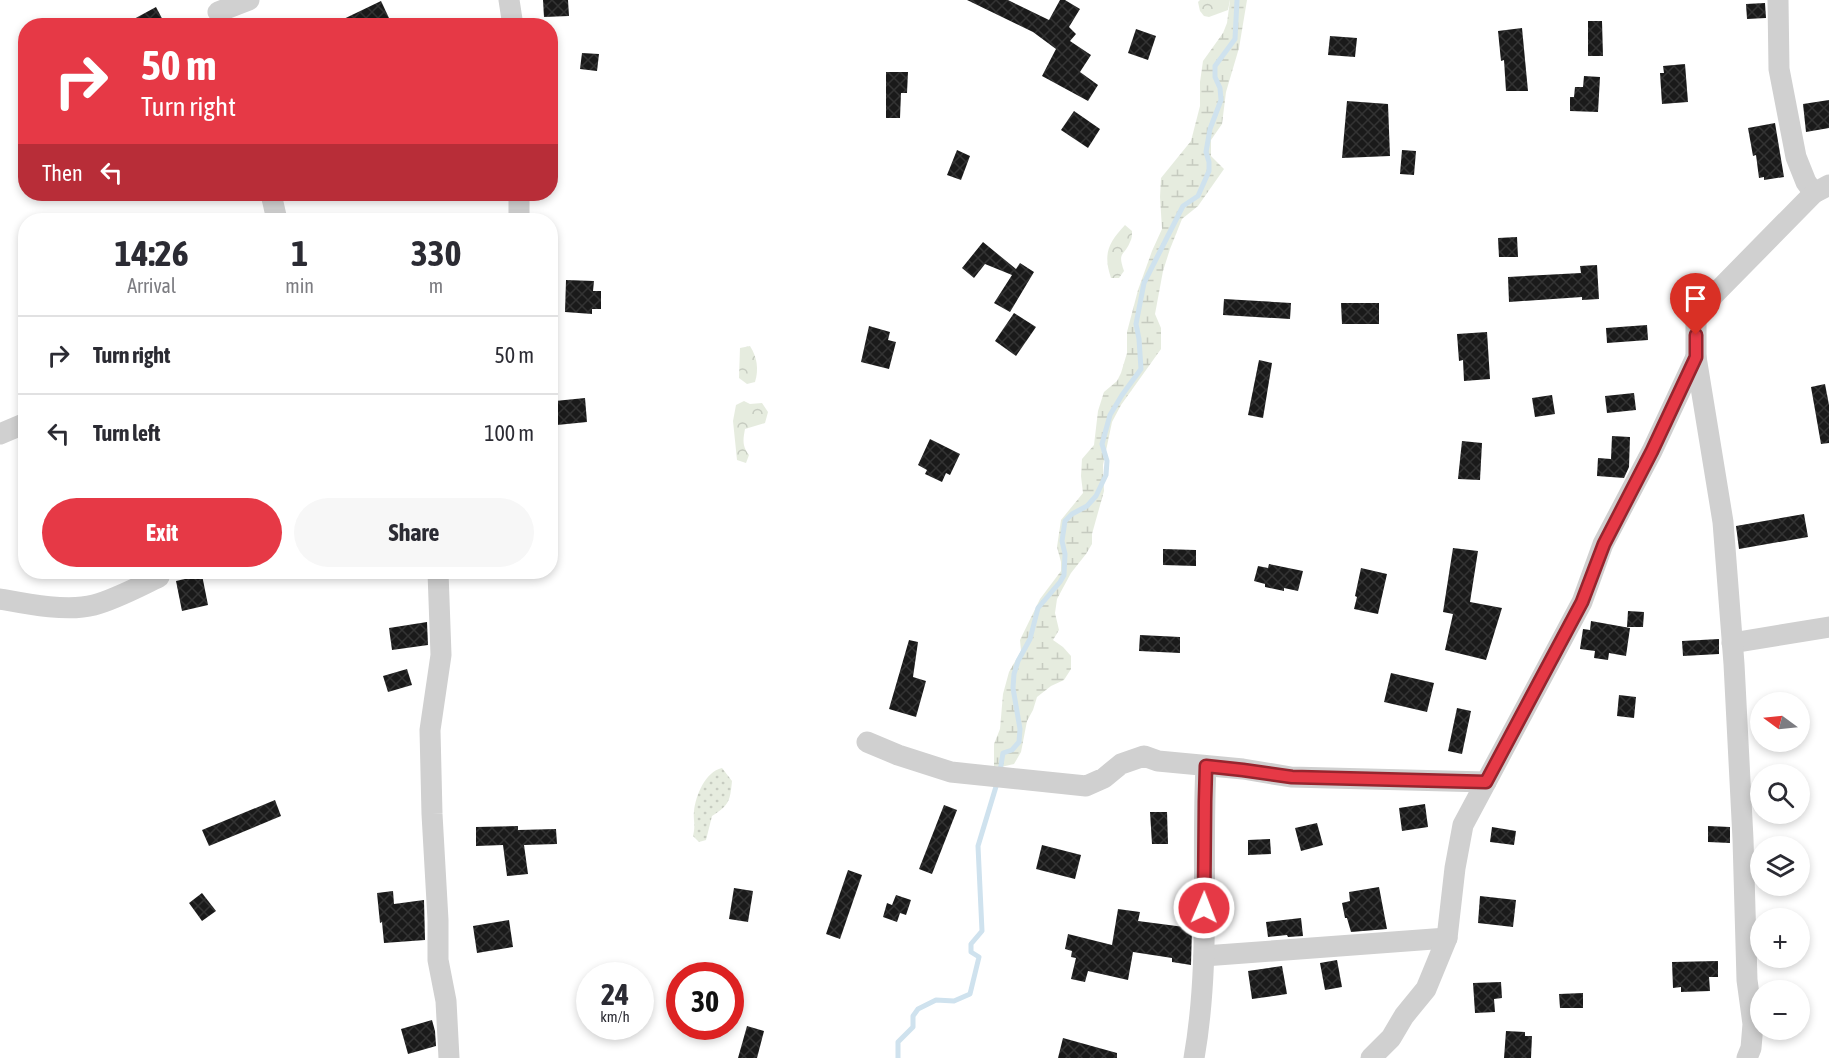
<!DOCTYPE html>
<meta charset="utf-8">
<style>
:root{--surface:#fff;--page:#f7f7f7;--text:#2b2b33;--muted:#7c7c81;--line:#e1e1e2;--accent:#e63946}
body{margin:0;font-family:"Asap Condensed",sans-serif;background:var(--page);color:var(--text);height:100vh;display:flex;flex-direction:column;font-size:22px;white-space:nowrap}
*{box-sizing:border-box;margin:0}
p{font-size:20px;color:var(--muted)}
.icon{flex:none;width:33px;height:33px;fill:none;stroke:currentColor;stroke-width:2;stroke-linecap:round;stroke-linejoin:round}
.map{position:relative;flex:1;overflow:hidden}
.drawer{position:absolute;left:18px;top:213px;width:540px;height:366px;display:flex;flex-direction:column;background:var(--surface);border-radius:24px;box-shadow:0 3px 9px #0003}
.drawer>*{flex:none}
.hud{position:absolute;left:18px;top:18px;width:540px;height:183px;border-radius:24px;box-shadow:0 3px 9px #0003;background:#e63946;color:#fff;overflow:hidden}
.needle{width:39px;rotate:285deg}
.controls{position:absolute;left:1750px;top:692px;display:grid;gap:12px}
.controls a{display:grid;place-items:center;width:60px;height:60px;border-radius:50%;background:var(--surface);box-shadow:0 3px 9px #0003;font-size:30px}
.speed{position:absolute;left:576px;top:962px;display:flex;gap:12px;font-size:30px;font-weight:700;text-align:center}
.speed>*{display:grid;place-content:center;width:78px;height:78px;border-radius:50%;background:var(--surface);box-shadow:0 3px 9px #0003;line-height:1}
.speed small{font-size:15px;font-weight:400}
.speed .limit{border:9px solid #d22;background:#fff;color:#111}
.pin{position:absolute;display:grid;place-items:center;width:51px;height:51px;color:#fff;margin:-62px -26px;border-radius:50% 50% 50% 0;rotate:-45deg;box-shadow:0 0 6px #0007}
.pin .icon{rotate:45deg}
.me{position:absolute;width:66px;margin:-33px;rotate:1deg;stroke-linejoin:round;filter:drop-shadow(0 0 4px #0008)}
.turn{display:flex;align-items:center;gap:21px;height:126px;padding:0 24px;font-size:27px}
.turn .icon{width:78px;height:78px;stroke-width:2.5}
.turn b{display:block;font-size:42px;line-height:51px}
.then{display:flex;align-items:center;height:57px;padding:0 24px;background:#0003;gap:12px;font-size:22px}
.eta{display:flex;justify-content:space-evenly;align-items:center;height:102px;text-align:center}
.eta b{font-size:36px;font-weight:700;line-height:42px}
.cta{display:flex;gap:12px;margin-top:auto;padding:12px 24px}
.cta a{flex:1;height:69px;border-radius:36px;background:var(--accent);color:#fff;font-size:24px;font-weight:700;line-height:69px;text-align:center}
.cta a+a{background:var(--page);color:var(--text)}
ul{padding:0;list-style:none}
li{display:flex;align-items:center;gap:18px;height:78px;padding:0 24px;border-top:2px solid var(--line)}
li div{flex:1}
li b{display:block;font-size:22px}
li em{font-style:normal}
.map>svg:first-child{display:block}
</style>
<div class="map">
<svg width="1829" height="1058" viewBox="0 0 1829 1058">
<defs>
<pattern id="green-dots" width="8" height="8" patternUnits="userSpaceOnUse" patternTransform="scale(1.5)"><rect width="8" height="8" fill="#e6ecdf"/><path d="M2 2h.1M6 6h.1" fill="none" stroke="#c6cbc0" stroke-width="1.8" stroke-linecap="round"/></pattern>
<pattern id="forest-crowns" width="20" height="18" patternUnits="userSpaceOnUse" patternTransform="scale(1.5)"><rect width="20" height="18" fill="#e6ecdf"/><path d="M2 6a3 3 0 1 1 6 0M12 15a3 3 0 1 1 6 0" fill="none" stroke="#c6cbc0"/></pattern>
<pattern id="wetland-marsh" width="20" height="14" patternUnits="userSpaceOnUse" patternTransform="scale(1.5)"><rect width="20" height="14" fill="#e6ecdf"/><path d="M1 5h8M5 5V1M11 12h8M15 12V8" fill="none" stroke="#c6cbc0"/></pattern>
<pattern id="building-cross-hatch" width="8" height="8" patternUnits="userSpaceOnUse" patternTransform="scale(1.5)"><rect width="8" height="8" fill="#1a1a1a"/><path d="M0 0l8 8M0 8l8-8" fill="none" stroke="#333"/></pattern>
</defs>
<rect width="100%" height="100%" fill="#fff"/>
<path fill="url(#green-dots)" d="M722,768L732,781C730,800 730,805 712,816L706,840L699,842L693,836C696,824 693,821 694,811C696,795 705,772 722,768Z"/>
<g fill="url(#forest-crowns)">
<path d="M1200,0H1230L1228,10L1209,17L1204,16L1200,11L1198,2Z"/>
<path d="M1125,225L1132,231C1132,235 1132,239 1130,242C1124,257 1117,251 1124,271L1119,278H1111C1103,254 1108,243 1125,225Z"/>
<path d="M750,346C757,357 759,369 755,382L747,384L739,378L740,348Z"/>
<path d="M744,401L750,404L762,403L768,412L765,423L745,429C743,440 742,446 749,455L746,463L737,460L733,421L736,405Z"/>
</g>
<path fill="url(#wetland-marsh)" d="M1230,0H1247L1239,48L1226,92L1222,124L1211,140V156L1224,169L1198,206L1182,219L1170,249L1163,271L1155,314L1161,328V349L1121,405L1112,422L1103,465L1104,491L1092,534V544L1086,554L1071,573L1057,599L1055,613L1059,630L1053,640L1063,647L1071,656V669L1064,680L1051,686L1037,697L1033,710L1027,721L1021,752L1014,764L1001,767L994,766V744L1000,729L1003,694L1009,672L1021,651L1020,640L1040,599L1061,571V562L1057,547L1061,520L1083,493L1081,476L1082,459L1094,445L1098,411L1104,392L1117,381L1121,373L1127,353V332L1138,290L1152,251L1162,229L1160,197L1161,178L1191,141L1200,106V82L1203,61L1223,33L1227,23Z"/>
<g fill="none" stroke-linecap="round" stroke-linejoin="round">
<g stroke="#cfe2ee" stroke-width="5">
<path d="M1000,771L1003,753L1012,750L1019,742L1020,729L1013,688L1014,674L1018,661L1030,639L1038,608L1060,582L1064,575L1065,554L1062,541L1065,521L1072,514L1087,506L1096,496L1106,475L1107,461L1102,444L1110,415L1122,395L1141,369L1139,339L1136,324L1144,283L1183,206L1198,196L1209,171V162L1206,152L1210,129L1221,100L1220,88L1215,77V66L1235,39L1237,0"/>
<path d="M898,1058V1042L913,1027V1016L918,1009L936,1000L954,1001L970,994L979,957L971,952V944L982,931L978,846L998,780"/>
</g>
</g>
<g fill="url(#building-cross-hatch)">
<path d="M543,0H568L569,16L544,17Z"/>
<path d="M967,0H1008L1049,20L1060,0H1065L1080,9L1069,27L1076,34L1070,41L1091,55L1080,72L1098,85L1088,101L1042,76L1056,49L1033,32Z"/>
<path d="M381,1L389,18L373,26H329Z"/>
<path d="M1765,3L1766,18L1747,19L1746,4Z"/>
<path d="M156,7L166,26H121Z"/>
<path d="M1588,21H1602L1603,56H1588Z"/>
<path d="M1522,28L1528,91H1506L1504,60L1501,61L1498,31Z"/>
<path d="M1136,29L1156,36L1148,60L1128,53Z"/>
<path d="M1330,36L1357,38L1355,57L1328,55Z"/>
<path d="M582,53L599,54L597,71L580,69Z"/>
<path d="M1685,64L1688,102L1662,104L1660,73H1664L1663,66Z"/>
<path d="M886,72H908L907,93H901L900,118H886Z"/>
<path d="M1584,76L1600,77L1598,112L1570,111V97H1574L1575,87H1583Z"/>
<path d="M1829,100V128L1806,132L1803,104Z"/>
<path d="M1347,101L1388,104L1390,156L1342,158Z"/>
<path d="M1074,111L1100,129L1088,148L1061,130Z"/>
<path d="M1775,123L1784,177L1764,180V177L1759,178L1756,155L1753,156L1748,128Z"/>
<path d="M957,150L970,156L961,180L947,175Z"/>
<path d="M1402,150L1416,151L1414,175L1400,174Z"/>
<path d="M1517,237L1518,257H1499L1498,238Z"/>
<path d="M983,242L1016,269L1020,263L1034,272L1010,312L994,303L1012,275L985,264L974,278L962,268Z"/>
<path d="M1597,265L1599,299L1582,300V297L1509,302L1508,277L1581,273L1580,266Z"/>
<path d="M566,280L594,281L593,291H601V309H592V314L565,312Z"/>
<path d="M1224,299L1291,303L1290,319L1223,315Z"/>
<path d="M1341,303H1379V324H1342Z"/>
<path d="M1014,313L1036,327L1016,356L995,341Z"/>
<path d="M1647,325L1648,340L1607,343L1606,328Z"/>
<path d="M869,326L890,332L888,340L896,342L889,369L861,362Z"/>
<path d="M1487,332L1490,379L1464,381L1463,360L1459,361L1457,334Z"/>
<path d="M1259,360L1272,363L1263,418L1248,415Z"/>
<path d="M1825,384L1829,405V443L1821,444L1811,387Z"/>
<path d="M1634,393L1636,410L1607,413L1605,396Z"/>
<path d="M1552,395L1555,414L1535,417L1532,398Z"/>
<path d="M585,398L587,422L557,425L555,401Z"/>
<path d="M1612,436L1630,437L1629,467L1624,478L1597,476L1598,458L1611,459Z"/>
<path d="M930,439L960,454L950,475L946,473L942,482L925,474L927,470L918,465Z"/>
<path d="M1462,441L1482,443L1480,480L1458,479Z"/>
<path d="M1804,514L1808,537L1739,549L1736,526Z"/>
<path d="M1453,548L1478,551L1470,602L1502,608L1486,660L1445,650L1453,614L1443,612Z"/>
<path d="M1163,549L1196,550V566L1163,565Z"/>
<path d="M1269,564L1303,571L1298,591L1284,588V591L1265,587V584L1254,581L1258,566L1268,568Z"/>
<path d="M1361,568L1387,574L1378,614L1354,609L1357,597L1355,596Z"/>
<path d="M202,575L208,605L182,611L176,581Z"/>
<path d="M1628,611L1644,612L1643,627H1627Z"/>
<path d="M1591,621L1630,628L1626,656L1609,653L1608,660L1594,658L1595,651L1580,649L1583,629L1590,630Z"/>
<path d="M427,622L428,645L392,650L389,628Z"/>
<path d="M1140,635L1180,637V653L1139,651Z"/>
<path d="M1719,639V654L1683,656L1682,641Z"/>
<path d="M909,640L918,642L913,677L926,681L916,717L889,709Z"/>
<path d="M407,669L412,685L388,692L383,676Z"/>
<path d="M1391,673L1434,683L1427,712L1384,702Z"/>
<path d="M1619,695L1636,697L1634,718L1617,716Z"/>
<path d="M1457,708L1471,711L1462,754L1448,751Z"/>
<path d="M275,800L281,816L209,846L202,830Z"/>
<path d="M1425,804L1428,827L1402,831L1399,808Z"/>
<path d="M944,805L957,810L932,874L919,869Z"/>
<path d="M1150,812H1167L1168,844H1152Z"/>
<path d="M1317,823L1323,845L1301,851L1295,828Z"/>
<path d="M518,826V830L556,829L557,844L524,845L528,874L507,876L503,845L476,846V827Z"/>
<path d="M1708,826L1730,827V843L1708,842Z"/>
<path d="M1492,827L1516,831L1514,845L1490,842Z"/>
<path d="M1270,839L1271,854L1248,855V840Z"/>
<path d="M1042,845L1081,855L1075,879L1036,869Z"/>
<path d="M848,870L862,875L840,939L826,934Z"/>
<path d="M1379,887L1387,929L1351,932L1347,918H1345L1342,903L1350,901L1349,892Z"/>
<path d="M734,888L753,891L748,922L729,919Z"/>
<path d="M393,891L394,904L424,900L425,940L384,943L382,922L380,923L377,893Z"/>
<path d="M202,893L216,911L202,921L189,903Z"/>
<path d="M896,895L911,900L906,915L900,913L897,922L883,917L887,903L892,905Z"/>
<path d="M1480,896L1516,900L1513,927L1478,923Z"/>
<path d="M1118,909L1140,912L1138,921L1192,928L1191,965L1172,962V958L1133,952L1128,980L1088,971L1085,982L1071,979L1076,958L1071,957L1072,951L1065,949L1068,934L1112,945Z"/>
<path d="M1301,918L1303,936L1288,937L1287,935L1268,937L1266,922Z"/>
<path d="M509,920L513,947L477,953L473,926Z"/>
<path d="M1337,960L1342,987L1325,990L1320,963Z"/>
<path d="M1718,961V977H1709L1710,991L1681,992V987L1673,988L1672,962Z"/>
<path d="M1282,966L1287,994L1252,999L1248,971Z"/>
<path d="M1501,982L1502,998L1494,999L1495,1012L1475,1013L1473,983Z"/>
<path d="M1583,993V1008H1560L1559,994Z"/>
<path d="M432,1020L435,1031L436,1046L408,1054L401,1029Z"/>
<path d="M747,1026L764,1031L757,1058H738Z"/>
<path d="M1506,1031L1525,1032V1036H1532L1531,1058H1504Z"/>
<path d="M1063,1038L1117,1053V1058H1058Z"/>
</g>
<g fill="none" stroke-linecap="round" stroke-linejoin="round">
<g stroke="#d0d0d0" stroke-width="21">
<path d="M509,0L513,26"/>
<path d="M1778,0L1779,69L1796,157L1806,182L1814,193"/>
<path d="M218,12L249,0"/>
<path d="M271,194L277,220"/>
<path d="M519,220V194"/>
<path d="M0,434L26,423"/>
<path d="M438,572L441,655L430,730L432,814L438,920V960L446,1001L449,1058"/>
<path d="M0,599C27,604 67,612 94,605C116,599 138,587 159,577"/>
<path d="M1732,643L1829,627"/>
<path d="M867,742L898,755L951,772L1086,786L1104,778L1121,764L1144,756L1158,761L1243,769L1291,777L1486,782L1582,602L1603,544L1652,451L1696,357"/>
<path d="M1204,956L1447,938"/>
<path d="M1194,1058C1211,962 1201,863 1206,766"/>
<path d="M1371,1058L1391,1038L1404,1016L1426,989L1447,938L1455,868L1463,825L1486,782"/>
<path d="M1747,1058L1751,1048L1753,1024L1747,980L1743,839L1734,664L1723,522L1696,357V313L1814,193L1829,185"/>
</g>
</g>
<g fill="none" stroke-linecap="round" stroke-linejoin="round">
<defs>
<path id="route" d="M1204,908L1205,801L1206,766L1243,770L1292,777L1486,782L1582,602L1604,544L1652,451L1696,357V335"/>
</defs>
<use href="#route" stroke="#96252e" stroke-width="15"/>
<use href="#route" stroke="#e63946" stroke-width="10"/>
</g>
</svg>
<div class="controls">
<a><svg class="needle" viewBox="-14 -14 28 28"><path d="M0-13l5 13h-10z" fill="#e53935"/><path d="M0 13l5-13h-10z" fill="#7c7c81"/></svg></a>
<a><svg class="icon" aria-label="search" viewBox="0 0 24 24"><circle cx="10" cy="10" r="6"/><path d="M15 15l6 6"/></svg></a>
<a><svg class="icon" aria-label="layers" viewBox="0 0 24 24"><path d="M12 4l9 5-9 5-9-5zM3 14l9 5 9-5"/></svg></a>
<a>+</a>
<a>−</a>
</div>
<div class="speed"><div>24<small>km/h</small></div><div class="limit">30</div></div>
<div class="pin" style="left:1696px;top:335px;background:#d93025"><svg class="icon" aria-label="arrive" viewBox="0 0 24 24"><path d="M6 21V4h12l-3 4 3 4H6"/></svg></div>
<svg class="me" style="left:1204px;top:908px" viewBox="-20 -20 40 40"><circle r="17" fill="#e63946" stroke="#fff" stroke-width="3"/><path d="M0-11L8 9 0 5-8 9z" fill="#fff"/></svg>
<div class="hud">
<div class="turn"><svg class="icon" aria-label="right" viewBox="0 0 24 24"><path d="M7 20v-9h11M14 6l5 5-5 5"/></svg><div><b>50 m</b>Turn right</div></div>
<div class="then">Then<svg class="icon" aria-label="left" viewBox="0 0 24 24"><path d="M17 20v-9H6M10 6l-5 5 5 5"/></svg></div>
</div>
<section class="drawer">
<div class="eta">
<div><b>14:26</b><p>Arrival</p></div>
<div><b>1</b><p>min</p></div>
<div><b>330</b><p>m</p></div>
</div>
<ul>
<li><svg class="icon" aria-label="right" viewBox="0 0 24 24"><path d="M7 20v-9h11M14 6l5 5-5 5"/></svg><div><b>Turn right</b></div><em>50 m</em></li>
<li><svg class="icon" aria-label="left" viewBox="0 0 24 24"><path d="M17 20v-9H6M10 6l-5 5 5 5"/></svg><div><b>Turn left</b></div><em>100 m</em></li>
</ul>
<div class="cta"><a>Exit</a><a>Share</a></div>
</section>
</div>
